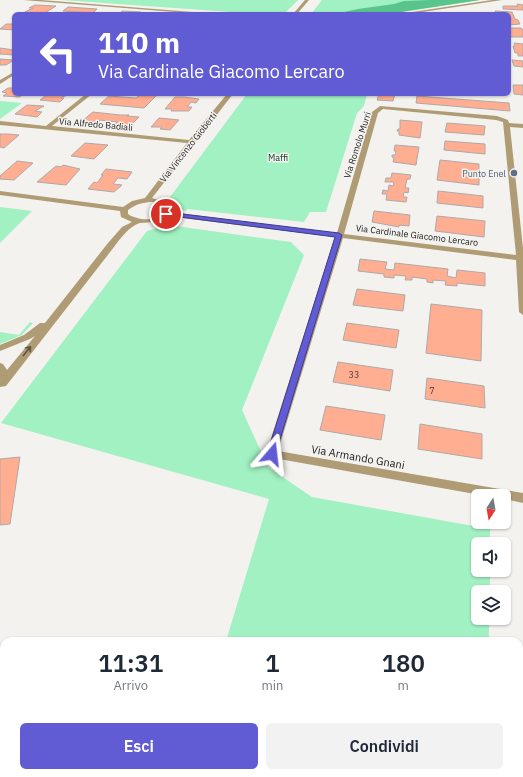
<!DOCTYPE html>
<html lang="it">
<style>
:root{--surface:#fff;--page:#f2f2f3;--text:#1f2937;--muted:#747a83;--accent:#615cd4}
body{margin:0;font-family:"IBM Plex Sans",sans-serif;background:var(--page);color:var(--text);height:100vh;display:flex;flex-direction:column;font-size:15px;white-space:nowrap}
*{box-sizing:border-box;margin:0}
p{font-size:13px;color:var(--muted)}
.icon{flex:none;width:22px;height:22px;fill:none;stroke:currentColor;stroke-width:2;stroke-linecap:round;stroke-linejoin:round}
.map{position:relative;flex:1;overflow:hidden}
.panel{position:absolute;left:0px;top:637px;width:523px;height:140px;display:flex;flex-direction:column;background:var(--surface);border-radius:12px 12px 0 0;box-shadow:0 1px 3px #0004}
.panel>*{flex:none}
.banner{position:absolute;left:12px;top:12px;width:499px;height:84px;border-radius:6px;box-shadow:0 1px 3px #0004;background:#615cd4;color:#fff;overflow:hidden}
.needle{width:26px;rotate:191deg}
.fabs{position:absolute;left:471px;top:489px;display:grid;gap:8px}
.fabs a{display:grid;place-items:center;width:40px;height:40px;border-radius:6px;background:var(--surface);box-shadow:0 1px 3px #0004;font-size:20px}
.pin{position:absolute;display:grid;place-items:center;width:34px;height:34px;color:#fff;margin:-17px;border:2px solid #fff;border-radius:50%;box-shadow:0 1px 4px #0007}
.me{position:absolute;width:44px;margin:-22px;rotate:17deg;stroke-linejoin:round;filter:drop-shadow(0 0 3px #0008)}
.turn{display:flex;align-items:center;gap:14px;height:84px;padding:0 20px;font-size:18px}
.turn .icon{width:52px;height:52px;stroke-width:2.5}
.turn b{display:block;font-size:28px;line-height:34px}
.eta{display:flex;justify-content:space-evenly;align-items:center;height:68px;text-align:center}
.eta b{font-size:24px;font-weight:600;line-height:28px}
.cta{display:flex;gap:8px;margin-top:auto;padding:8px 20px}
.cta a{flex:1;height:46px;border-radius:6px;background:var(--accent);color:#fff;font-size:16px;font-weight:600;line-height:46px;text-align:center}
.cta a+a{background:var(--page);color:var(--text)}
.map>svg:first-child{display:block}
</style>
<div class="map">
<svg width="523" height="777" viewBox="0 0 523 777">
<rect width="100%" height="100%" fill="#f4f2ef"/>
<g fill="#a1f1c2">
<path d="M62,0H298L286,12H276L274,14H259Z"/>
<path d="M322,0H480L388,14H311Z"/>
<path d="M247,94H367L364,106L357,113L326,212H310L304,222L187,209L186,211C177,209 170,205 166,197H170Z"/>
<path d="M0,101L22,103L0,119Z"/>
<path d="M0,207L32,211L0,243Z"/>
<path d="M168,225L291,242L304,255L242,410L268,467L312,497L490,529V544H478V570H490V592H478V618H489V641H226L269,499L1,423L147,231Z"/>
<path d="M30,322L33,323L22,335L0,344V332L19,335Z"/>
<path d="M185,773H487V777H184Z"/>
</g>
<path fill="#59c48b" d="M430,0H480L388,14H335L358,9L394,4L404,1Z"/>
<g fill="#ffae92" stroke="#ada9a8">
<path d="M517,4L523,5V10L503,9V6H518Z"/>
<path d="M35,5L56,6L43,14L25,12L33,8H29Z"/>
<path d="M68,7L97,9L93,13L63,11Z"/>
<path d="M122,11L141,12L139,14H119Z"/>
<path d="M495,11L512,12L515,19L518,20L520,24L509,25V14H489L496,13Z"/>
<path d="M6,24H14V30L0,29Z"/>
<path d="M509,28H521L523,30V37H511Z"/>
<path d="M514,43L523,44V56H518V53H515L513,46H515Z"/>
<path d="M0,48L14,50V55L0,54Z"/>
<path d="M0,59L14,60L6,65H0Z"/>
<path d="M512,60L523,61V67L514,66Z"/>
<path d="M513,85H523V95L514,94Z"/>
<path d="M8,88H14V94H24L19,97L3,96L7,93L2,92Z"/>
<path d="M48,94H58L68,95L62,97L61,98H64L60,102L40,100Z"/>
<path d="M140,94H158L144,108L100,104L109,96L136,98Z"/>
<path d="M379,94H395L393,101L377,100Z"/>
<path d="M417,96L509,103L510,111L416,103Z"/>
<path d="M175,97H184L199,99L196,103L191,102L187,107H192L189,111H171L172,109H165Z"/>
<path d="M27,105L44,106L35,111L42,112L37,117L15,114Z"/>
<path d="M93,112L120,115H129L127,116L139,117L130,126L114,125L117,122L100,120L98,123L82,121Z"/>
<path d="M159,118L170,119L179,120L170,130L160,129L162,127H151Z"/>
<path d="M400,120L422,122L420,138L399,135V131H397L398,129H400Z"/>
<path d="M447,123L485,126L484,135L445,132Z"/>
<path d="M0,134H8L19,135L4,148L0,147Z"/>
<path d="M445,141L485,144V154L444,150Z"/>
<path d="M85,143L108,145L94,159L71,156Z"/>
<path d="M395,145L419,147L416,165L393,162L394,158L392,157V155H395L396,151H394Z"/>
<path d="M440,160L479,164V172H481V176H479V185L437,180Z"/>
<path d="M17,161L33,163L14,180L0,179V176Z"/>
<path d="M63,165L80,169L66,185L37,182L56,166L61,167Z"/>
<path d="M106,169L132,172L127,179L118,178L113,184L122,185L114,192L88,189L94,182L97,183L103,175H101Z"/>
<path d="M392,173L411,175L410,179H407L405,188H409L408,193L404,192L403,197H407L406,202L386,200L387,194H382L383,190L388,191L389,185L393,186L394,182H385L386,178H391Z"/>
<path d="M438,191L483,196V208L437,203Z"/>
<path d="M374,211L410,215L409,226L399,225V227L372,222Z"/>
<path d="M437,216L485,221L484,237L435,231Z"/>
<path d="M360,259L387,262L385,269L394,270L395,263L448,269L447,276L456,278L457,270L485,273V286L457,283V286L445,285L446,281L433,280V283L427,282V279L412,277V280H405L406,276L394,275V278L384,277V274L358,271Z"/>
<path d="M357,289L405,295L403,311L353,305Z"/>
<path d="M431,304L482,310L481,361L426,353Z"/>
<path d="M347,323L399,330L396,348L343,340Z"/>
<path d="M338,362L393,370L390,391L333,382Z"/>
<path d="M427,378L484,386L485,408L425,399Z"/>
<path d="M326,406L385,415L381,440L320,430Z"/>
<path d="M420,424L482,434V459L418,449Z"/>
<path d="M20,457L10,524L0,525V459Z"/>
</g>
<g fill="none" stroke-linecap="round" stroke-linejoin="round">
<g fill="#af9c75" fill-rule="evenodd">
<path d="M23,0H41L218,14H200Z"/>
<path d="M305,0H309L297,14H293Z"/>
<path d="M492,0H502L409,14H399Z"/>
<path d="M14,72V75L0,84V80Z"/>
<path d="M86,94H92L52,126L189,140L227,94H233L152,198L162,201L171,205L172,210L170,212L337,233L372,112L380,106L497,116L508,120L509,123L523,124V128L510,127L523,248V315L519,312L516,260L343,238L278,451L523,493V503L504,499V496H486L268,457L266,454L335,237L167,216C158,223 150,222 140,223C129,226 120,239 114,247L6,386L0,387V363L3,364L7,370L35,336L30,339L0,351V345L24,335L40,323H45L108,243L122,227L132,222L121,217L120,211L0,195V191L123,207L132,201L145,198L187,143L0,125V121L46,126ZM383,109L496,120L503,122L516,255L344,234L378,113ZM153,202L164,208C161,223 138,221 128,214V210C136,204 144,202 153,202Z"/>
</g>
</g>
<defs><path id="oneway-shaft" d="M-6 0H5M1.5-3L5.5 0L1.5 3" fill="none" stroke-width="1.6" stroke-linecap="round" stroke-linejoin="round"/></defs>
<use stroke="#5e5442" href="#oneway-shaft" transform="translate(27 351) rotate(-52)"/>
<path fill="#615cd4" stroke="#3f3c8a" d="M166,212L339,233L342,235L275,456H268L267,454L335,237L164,215L163,214Z"/>
<circle fill="#5c6f8a" stroke="#f4f2ef" stroke-width="1.5" cx="514" cy="173" r="4"/>
<g text-anchor="middle" dominant-baseline="central" stroke-width="3" stroke-linejoin="round" paint-order="stroke">
<g font-size="9" fill="#1b1a19" stroke="#f4f2ef">
<text transform="translate(96 124) rotate(5)">Via Alfredo Badiali</text>
<text transform="translate(357 145) rotate(-72)">Via Romolo Murri</text>
<text transform="translate(188 147) rotate(-52)">Via Vincenzo Gioberti</text>
<text transform="translate(417 235) rotate(7)">Via Cardinale Giacomo Lercaro</text>
</g>
<g font-size="9" fill="#03331d" stroke="#f4f2ef">
<text x="278" y="157">Maffi</text>
</g>
<g font-size="9" fill="#4e5e75" stroke="#f4f2ef" text-anchor="end">
<text x="506" y="173">Punto Enel</text>
</g>
<g font-size="9" fill="#543f37">
<text x="354" y="374">33</text>
<text x="432" y="390">7</text>
</g>
<g font-size="11" fill="#1b1a19" stroke="#f4f2ef">
<text transform="translate(358 457) rotate(10)">Via Armando Gnani</text>
</g>
</g>
</svg>
<div class="fabs">
<a><svg class="needle" viewBox="-14 -14 28 28"><path d="M0-13l5 13h-10z" fill="#e53935"/><path d="M0 13l5-13h-10z" fill="#747a83"/></svg></a>
<a><svg class="icon" aria-label="sound" viewBox="0 0 24 24"><path d="M4 9h4l5-4v14l-5-4H4zM17 9q2 3 0 6"/></svg></a>
<a><svg class="icon" aria-label="layers" viewBox="0 0 24 24"><path d="M12 4l9 5-9 5-9-5zM3 14l9 5 9-5"/></svg></a>
</div>
<div class="pin" style="left:166px;top:214px;background:#d93025"><svg class="icon" aria-label="arrive" viewBox="0 0 24 24"><path d="M6 21V4h12l-3 4 3 4H6"/></svg></div>
<svg class="me" style="left:272px;top:454px" viewBox="-20 -20 40 40"><path d="M0-17L14 15 0 8-14 15z" fill="#615cd4" stroke="#fff" stroke-width="4"/></svg>
<div class="banner">
<div class="turn"><svg class="icon" aria-label="left" viewBox="0 0 24 24"><path d="M17 20v-9H6M10 6l-5 5 5 5"/></svg><div><b>110 m</b>Via Cardinale Giacomo Lercaro</div></div>
</div>
<section class="panel">
<div class="eta">
<div><b>11:31</b><p>Arrivo</p></div>
<div><b>1</b><p>min</p></div>
<div><b>180</b><p>m</p></div>
</div>
<div class="cta"><a>Esci</a><a>Condividi</a></div>
</section>
</div>
